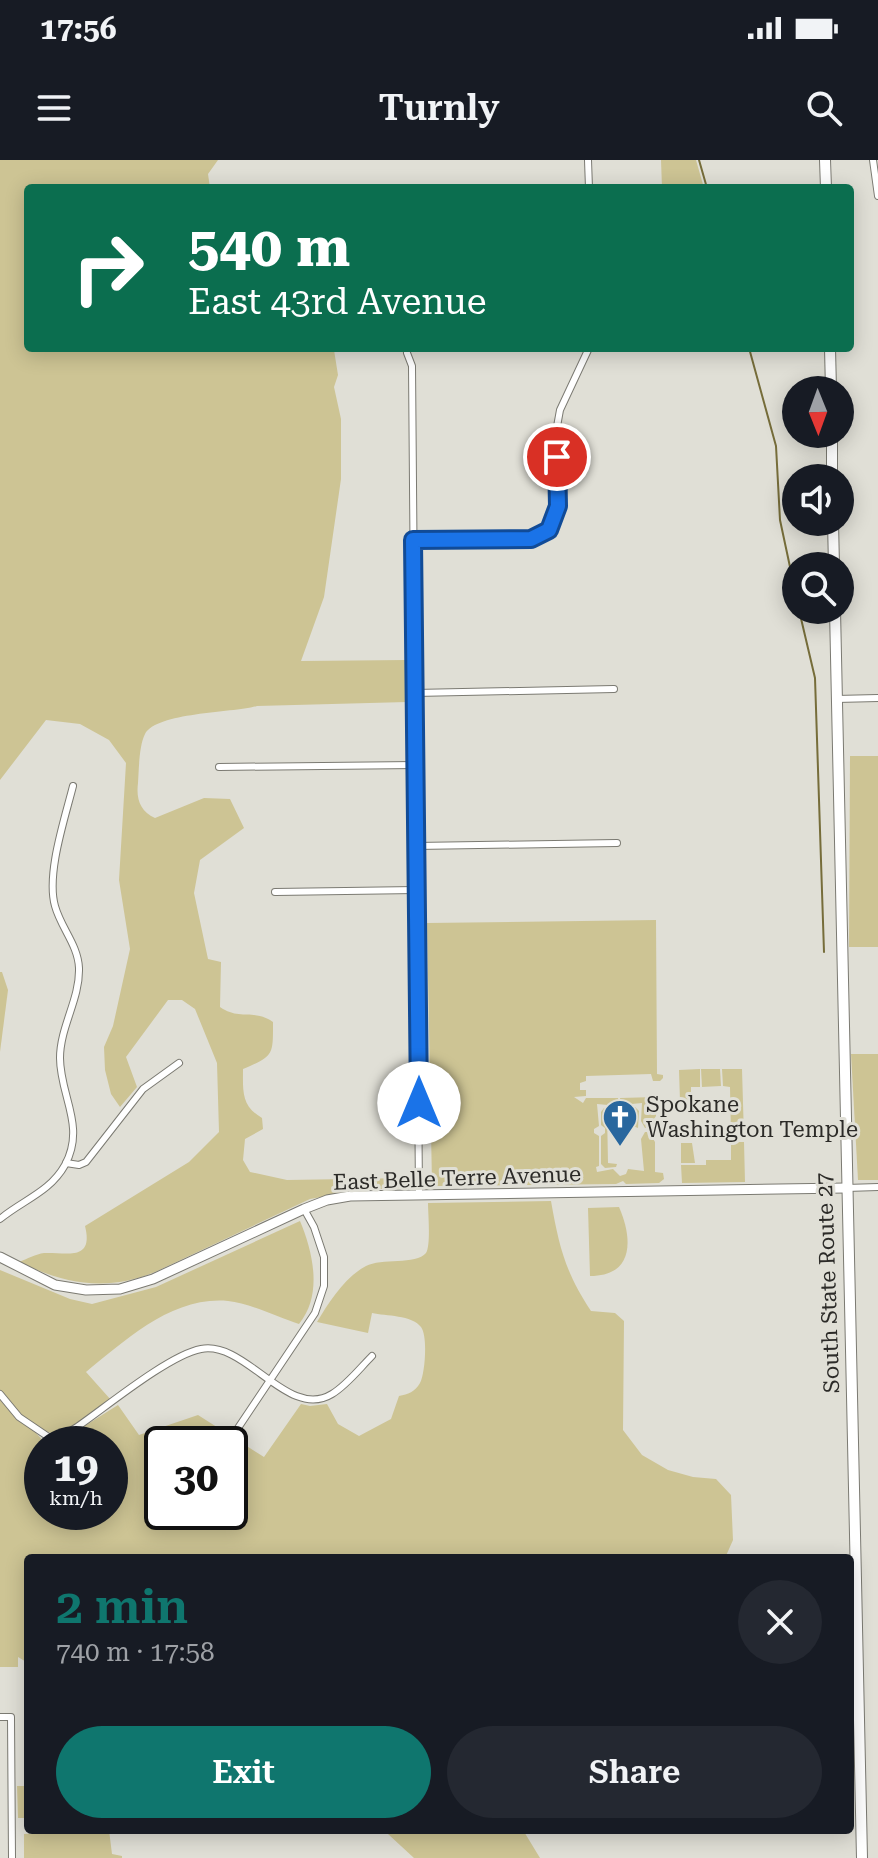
<!DOCTYPE html>
<meta charset="utf-8">
<style>
:root{--surface:#171b24;--page:#242831;--text:#f1f3f6;--muted:#9ea1a6;--accent:#0f766e}
body{margin:0;font-family:"Roboto Serif",serif;background:var(--page);color:var(--text);height:100vh;display:flex;flex-direction:column;font-size:30px;white-space:nowrap}
*{box-sizing:border-box;margin:0}
p{font-size:26px;color:var(--muted)}
.icon{flex:none;width:44px;height:44px;fill:none;stroke:currentColor;stroke-width:2;stroke-linecap:round;stroke-linejoin:round}
.map{position:relative;flex:1;overflow:hidden}
.panel{position:absolute;left:24px;top:1394px;width:830px;height:280px;display:flex;flex-direction:column;background:var(--surface);border-radius:8px;box-shadow:0 4px 20px #0003}
.panel>*{flex:none}
.banner{position:absolute;left:24px;top:24px;width:830px;height:168px;border-radius:8px;box-shadow:0 4px 20px #0003;background:#0b6e4f;color:#fff;overflow:hidden}
.needle{width:52px;rotate:179deg}
.controls{position:absolute;left:782px;top:216px;display:grid;gap:16px}
.controls a{display:grid;place-items:center;width:72px;height:72px;border-radius:50%;background:var(--surface);box-shadow:0 4px 20px #0003;font-size:40px}
.speed{position:absolute;left:24px;top:1266px;display:flex;gap:16px;font-size:40px;font-weight:700;text-align:center}
.speed>*{display:grid;place-content:center;width:104px;height:104px;border-radius:50%;background:var(--surface);box-shadow:0 4px 20px #0003;line-height:1}
.speed small{font-size:20px;font-weight:400}
.speed .limit{border:4px solid #111;border-radius:12px;background:#fff;color:#111}
.pin{position:absolute;display:grid;place-items:center;width:68px;height:68px;color:#fff;margin:-34px;border:4px solid #fff;border-radius:50%;box-shadow:0 2px 8px #0007}
.me{position:absolute;width:88px;margin:-44px;rotate:0deg;stroke-linejoin:round;filter:drop-shadow(0 0 6px #0008)}
.turn{display:flex;align-items:center;gap:28px;height:168px;padding:0 32px;font-size:36px}
.turn .icon{width:104px;height:104px;stroke-width:2.5}
.turn b{display:block;font-size:56px;line-height:68px}
.round{display:grid;place-items:center;flex:none;width:84px;height:84px;border-radius:42px;background:var(--page)}
.overview{display:flex;align-items:center;justify-content:space-between;height:136px;padding:0 32px}
h1{font-size:48px;font-weight:600;line-height:60px;color:var(--accent)}
.button{display:flex;gap:16px;margin-top:auto;padding:16px 32px}
.button a{flex:1;height:92px;border-radius:48px;background:var(--accent);color:#fff;font-size:32px;font-weight:600;line-height:92px;text-align:center}
.button a+a{background:var(--page);color:var(--text)}
.status{display:flex;justify-content:space-between;align-items:center;height:56px;padding:0 40px;background:var(--surface);direction:ltr}
.status svg{height:22px;fill:currentColor}
header{display:flex;justify-content:space-between;align-items:center;height:104px;padding:0 32px;background:var(--surface);font-size:36px;font-weight:600}
.map>svg:first-child{display:block}
</style>
<div class="status"><b>17:56</b><svg viewBox="0 0 49 12"><path d="M0 12V9h3v3zM5 12V6h3v6zM10 12V3h3v9zM15 12V0h3v12zM26 1h20v11H26zM47 4h2v5h-2z"/></svg></div>
<header><svg class="icon" aria-label="menu" viewBox="0 0 24 24"><path d="M4 6h16M4 12h16M4 18h16"/></svg>Turnly<svg class="icon" aria-label="search" viewBox="0 0 24 24"><circle cx="10" cy="10" r="6"/><path d="M15 15l6 6"/></svg></header>
<div class="map">
<svg width="878" height="1698" viewBox="0 0 878 1698">
<rect width="100%" height="100%" fill="#e0dfd6"/>
<g fill="#cdc494" fill-rule="evenodd">
<path d="M0,0H218L208,14L210,28H28V188H328L334,190L338,215L334,227L341,259V319L324,437L301,501L406,500L407,542L257,546C233,553 157,552 145,574C139,586 139,608 138,623C136,639 140,651 155,658L204,638L230,639L244,668L200,700L194,733L208,799L221,802L220,847C240,861 253,848 273,862C273,895 274,896 243,909C243,931 241,946 262,958L263,969L245,979L243,1000L250,1012L287,1020L410,1018L405,1026L396,1029H367L310,1039L155,1112C106,1132 65,1124 19,1102C27,1099 36,1094 44,1093C66,1092 94,1102 85,1066L189,1002L219,972L217,903L195,849L182,840H168L126,897L137,927L120,947L111,934L105,910L104,887L113,866L130,789L119,720L126,603L109,580L80,564L46,560L0,620Z"/>
<path d="M661,0H696L704,28H662Z"/>
<path d="M850,596H878V787H849Z"/>
<path d="M656,760L657,914L663,915V918L660,921H653L651,914L586,916V921L580,923V930H586V936L574,937L583,943L586,938H618L619,946L597,944L599,966L594,969V973L599,976V1006L596,1007L597,1012L613,1009L620,1016L626,1014L628,1009L644,1011L641,979L645,972H649L655,982V1012L663,1013L664,1019L659,1023L626,1024L623,1021L616,1024L437,1026L432,1023L427,763Z"/>
<path d="M0,812H2L8,830L0,892Z"/>
<path d="M851,894H878V1020H858Z"/>
<path d="M700,909V927H691V941H680L679,910Z"/>
<path d="M701,909H720L721,926L702,927Z"/>
<path d="M722,909H742L744,977H731L730,927L723,926Z"/>
<path d="M656,937V956L648,968H645L641,961L642,943L621,945L620,938Z"/>
<path d="M635,947L639,951L638,968L633,966L632,950H624V954L607,951L608,1003L617,1004L616,1007L605,1008L601,1004V976L605,973V968L601,965V952L604,948Z"/>
<path d="M731,982H744L745,1022L682,1023L681,1005H706V1000H731Z"/>
<path d="M681,983H692L695,1003H681Z"/>
<path d="M551,1041C559,1086 565,1112 591,1151L615,1153L624,1161L623,1270L642,1295L668,1310L693,1317L716,1319L731,1335L733,1380L725,1398H28V1503L18,1497V1507H0V1110L70,1139L92,1144L156,1127L300,1061C313,1092 323,1135 299,1164C278,1157 249,1143 228,1141C172,1136 126,1180 86,1212L111,1240L64,1272L54,1274L40,1269L36,1273L46,1284H42V1352H110V1284H56L118,1245L139,1275L198,1255L264,1297L301,1244L310,1246L327,1244L338,1264L359,1276L391,1259L399,1236C408,1234 415,1232 420,1223C425,1214 428,1176 421,1167C412,1155 386,1156 372,1153L368,1173L317,1162C329,1142 345,1117 366,1106C381,1098 416,1105 426,1093C431,1085 428,1053 428,1043ZM162,1284H230V1352H162Z"/>
<path d="M619,1047C633,1079 634,1116 590,1116L588,1048Z"/>
<path d="M17,1626H28V1658H18Z"/>
<path d="M109,1670L112,1694L122,1696V1698H24V1674Z"/>
<path d="M380,1670H523L540,1698H414L388,1674Z"/>
</g>
<g fill="none" stroke-linecap="round" stroke-linejoin="round">
<g stroke="#766d3a" stroke-width="2">
<path d="M699,0L707,28"/>
<path d="M749,188L776,286L780,360L796,435"/>
<path d="M799,450L815,518L824,792"/>
</g>
<defs>
<g id="street">
<path d="M588,0L589,28"/>
<path d="M873,0L878,36"/>
<path d="M407,193L412,206L419,1034"/>
<path d="M413,380L531,379L549,370L558,346L556,272L560,250L589,188"/>
<path d="M415,533L614,529"/>
<path d="M836,539L878,538"/>
<path d="M219,607L415,605"/>
<path d="M416,686L617,683"/>
<path d="M275,732L416,730"/>
<path d="M66,1003L79,1005L86,1002L143,929L179,903"/>
<path d="M846,1028L878,1027"/>
<path d="M0,1059C23,1040 50,1032 65,1005C86,966 60,936 60,898C60,867 80,839 79,808C78,785 61,768 55,746C46,714 65,658 73,626"/>
<path d="M0,1234L19,1257L50,1278L64,1275L77,1267C106,1247 169,1195 201,1189C246,1180 288,1261 332,1234C347,1225 360,1208 372,1196"/>
<path d="M232,1277L315,1153L324,1126V1097L314,1067L304,1049"/>
<path d="M0,1557H11L12,1698"/>
</g>
<path id="secondary" d="M0,1097L55,1125L86,1130L120,1129L153,1119L304,1049L327,1040L350,1036L846,1028"/>
<g id="primary">
<path d="M825,0L826,28"/>
<path d="M830,188L831,230"/>
<path d="M832,274V318"/>
<path d="M833,362L834,406"/>
<path d="M835,450L862,1698"/>
</g>
</defs>
<use href="#street" stroke="#7b7a72" stroke-width="8"/>
<use href="#secondary" stroke="#7b7a72" stroke-width="11"/>
<use href="#primary" stroke="#7b7a72" stroke-width="12"/>
<use href="#street" stroke="#fff" stroke-width="6"/>
<use href="#secondary" stroke="#fff" stroke-width="9"/>
<use href="#primary" stroke="#fff" stroke-width="10"/>
</g>
<g fill="none" stroke-linecap="round" stroke-linejoin="round">
<defs>
<path id="route" d="M419,943L413,380L531,379L549,370L558,346L557,297"/>
</defs>
<use href="#route" stroke="#114b97" stroke-width="20"/>
<use href="#route" stroke="#1a73e8" stroke-width="14"/>
</g>
<defs>
<symbol id="church-pin" viewBox="-11 -11 22 30"><path d="M0 17L-7.5 6A9.5 9.5 0 1 1 7.5 6Z" fill="#29679e" stroke="#e0dfd6"/><path d="M-1.2-6h2.4v3.5h3.3v2.4h-3.3V6h-2.4V-.1h-3.3v-2.4h3.3Z" fill="#fff"/></symbol>
</defs>
<g fill-rule="evenodd">
<use href="#church-pin" x="600" y="937" width="40" height="54"/>
</g>
<g text-anchor="middle" dominant-baseline="central" stroke-width="6" stroke-linejoin="round" paint-order="stroke">
<g font-size="22" fill="#2c2b28" stroke="#e0dfd6" text-anchor="start">
<text x="646" y="944">Spokane<tspan x="646" dy="25">Washington Temple</tspan></text>
</g>
<g font-size="22" fill="#2c2b28" stroke="#e0dfd6">
<text transform="translate(457 1018) rotate(-2)">East Belle Terre Avenue</text>
<text transform="translate(828 1123) rotate(-92)">South State Route 27</text>
</g>
</g>
</svg>
<div class="controls">
<a><svg class="needle" viewBox="-14 -14 28 28"><path d="M0-13l5 13h-10z" fill="#e53935"/><path d="M0 13l5-13h-10z" fill="#9ea1a6"/></svg></a>
<a><svg class="icon" aria-label="sound" viewBox="0 0 24 24"><path d="M4 9h4l5-4v14l-5-4H4zM17 9q2 3 0 6"/></svg></a>
<a><svg class="icon" aria-label="search" viewBox="0 0 24 24"><circle cx="10" cy="10" r="6"/><path d="M15 15l6 6"/></svg></a>
</div>
<div class="speed"><div>19<small>km/h</small></div><div class="limit">30</div></div>
<div class="pin" style="left:557px;top:297px;background:#d93025"><svg class="icon" aria-label="arrive" viewBox="0 0 24 24"><path d="M6 21V4h12l-3 4 3 4H6"/></svg></div>
<svg class="me" style="left:419px;top:943px" viewBox="-20 -20 40 40"><circle r="19" fill="#fff"/><path d="M0-13L10 11 0 6-10 11z" fill="#1a73e8"/></svg>
<div class="banner">
<div class="turn"><svg class="icon" aria-label="right" viewBox="0 0 24 24"><path d="M7 20v-9h11M14 6l5 5-5 5"/></svg><div><b>540 m</b>East 43rd Avenue</div></div>
</div>
<section class="panel">
<div class="overview"><div><h1>2 min</h1><p>740 m · 17:58</p></div><a class="round"><svg class="icon" aria-label="close" viewBox="0 0 24 24"><path d="M6 6l12 12M18 6L6 18"/></svg></a></div>
<div class="button"><a>Exit</a><a>Share</a></div>
</section>
</div>
